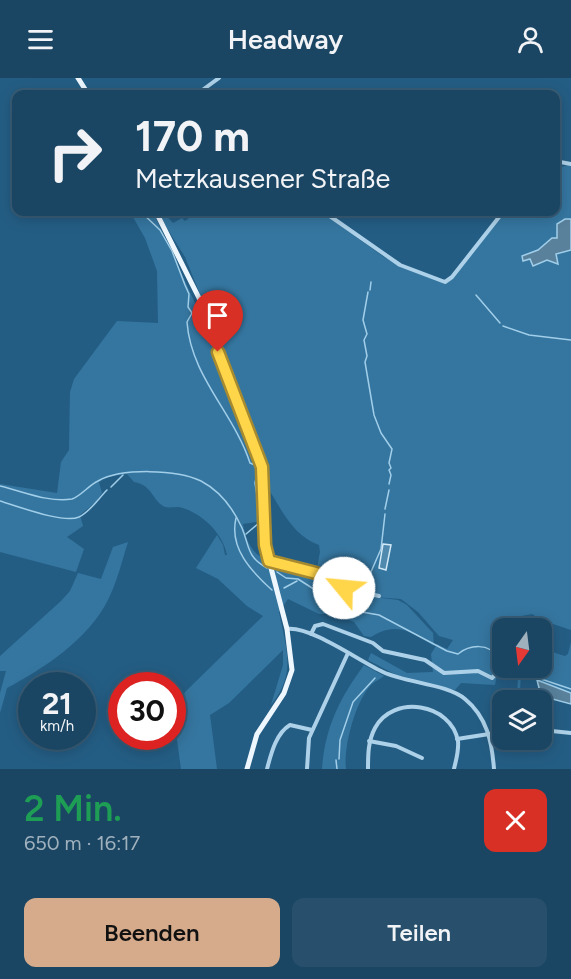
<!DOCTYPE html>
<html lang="de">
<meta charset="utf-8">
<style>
:root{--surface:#1b4663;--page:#28506c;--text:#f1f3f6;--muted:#a0b1be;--line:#395e78;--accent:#d6ab8b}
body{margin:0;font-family:Figtree,sans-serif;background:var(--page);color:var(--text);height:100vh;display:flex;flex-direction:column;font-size:22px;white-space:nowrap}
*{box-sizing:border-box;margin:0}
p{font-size:20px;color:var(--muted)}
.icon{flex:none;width:33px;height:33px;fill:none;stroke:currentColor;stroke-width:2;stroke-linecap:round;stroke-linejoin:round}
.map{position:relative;height:691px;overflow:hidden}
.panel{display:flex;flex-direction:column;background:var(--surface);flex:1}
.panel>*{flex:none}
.guide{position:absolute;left:12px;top:12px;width:548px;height:126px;border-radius:12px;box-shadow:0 3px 15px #0003,0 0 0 2px var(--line);background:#1b4663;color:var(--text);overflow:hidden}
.needle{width:39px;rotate:194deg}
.controls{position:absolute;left:492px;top:540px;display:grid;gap:12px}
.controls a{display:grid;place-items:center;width:60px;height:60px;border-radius:12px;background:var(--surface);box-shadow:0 3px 15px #0003,0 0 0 2px var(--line);font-size:30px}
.speed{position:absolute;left:18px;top:594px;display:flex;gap:12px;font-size:30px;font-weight:700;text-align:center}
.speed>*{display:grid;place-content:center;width:78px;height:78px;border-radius:50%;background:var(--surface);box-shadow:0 3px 15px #0003,0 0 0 2px var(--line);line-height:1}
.speed small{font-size:15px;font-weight:400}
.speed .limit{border:9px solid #d22;background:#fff;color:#111}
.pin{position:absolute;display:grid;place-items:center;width:51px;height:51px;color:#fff;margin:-62px -26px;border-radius:50% 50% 50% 0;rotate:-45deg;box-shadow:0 0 6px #0007}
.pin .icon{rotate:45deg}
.me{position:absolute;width:66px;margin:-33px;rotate:298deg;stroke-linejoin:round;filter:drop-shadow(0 0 4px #0008)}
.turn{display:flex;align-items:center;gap:21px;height:126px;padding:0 24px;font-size:27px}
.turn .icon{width:78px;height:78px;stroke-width:2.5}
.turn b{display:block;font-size:42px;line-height:51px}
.round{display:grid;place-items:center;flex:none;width:63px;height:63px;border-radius:12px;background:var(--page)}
.head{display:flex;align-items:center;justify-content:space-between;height:102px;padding:0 24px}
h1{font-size:36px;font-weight:600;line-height:45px;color:#1e9e55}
.button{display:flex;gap:12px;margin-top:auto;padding:12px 24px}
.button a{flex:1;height:69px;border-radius:12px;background:var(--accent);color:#111;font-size:24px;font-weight:600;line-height:69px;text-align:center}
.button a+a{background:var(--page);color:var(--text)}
header{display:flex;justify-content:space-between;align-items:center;height:78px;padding:0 24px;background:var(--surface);font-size:27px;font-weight:600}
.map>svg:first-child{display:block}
</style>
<header><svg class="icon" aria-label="menu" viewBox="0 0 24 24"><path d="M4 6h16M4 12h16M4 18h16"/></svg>Headway<svg class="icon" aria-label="person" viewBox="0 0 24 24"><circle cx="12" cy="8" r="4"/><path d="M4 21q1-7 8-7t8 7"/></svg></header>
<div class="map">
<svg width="571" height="691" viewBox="0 0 571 691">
<rect width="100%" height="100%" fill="#245d84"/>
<g fill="#3576a0" fill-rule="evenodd">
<path d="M571,86V552L544,543L532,536L511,540L512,544L501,552L502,590H542V571L565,578L568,576L571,564V615L521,597L520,612L535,617L536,622H517L518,596L508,593L497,597L495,607L461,605L455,612L400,599L368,582L371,575L407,595L433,594L431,576L437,566L447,571L453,562L439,558L418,534L401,521L374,519L398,522L407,527L433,555L434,568C411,554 397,543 371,559L364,558L354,544L334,536H319L288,521L279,534C286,571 297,595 271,627L283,587V572L229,625L210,637L217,691H181L175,648L176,628L186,613L263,538L247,528L218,501L196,490L217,457L223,467L225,477H227C223,455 201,434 179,429C175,429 169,430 165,429C152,423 153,407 134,404L127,396L110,398L99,404L102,415L96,424L80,437L83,448L67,459L84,471L76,494L0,474V406L57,415L61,384L69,372L70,314L74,301L117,243L158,245L157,193L145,160L130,134H153L196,227L204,226L185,179L157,134H163L173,145L182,140L185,143L197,134H321L384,179L446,206L504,134H555V91ZM262,401C279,425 290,457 319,467L320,474L316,496L310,498L308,495C275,483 250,488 243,446L262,443Z"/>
<path d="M128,464C122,483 117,504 108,522C88,561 45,590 7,610L0,635V615L6,593H0V578L61,523L70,513L78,495L101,501L113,469Z"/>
<path d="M364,587L384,598C381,601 375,603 372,606C356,621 343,669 346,691H322C325,649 340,620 364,587Z"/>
</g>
<g fill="#59819b" stroke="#a1cee9" stroke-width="1.5">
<path d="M565,141H571V172L556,176L558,186L547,182L533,188L530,181L523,183L522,178L538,172L552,160H557V146Z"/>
<path d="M537,602L571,615V626L541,618Z"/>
</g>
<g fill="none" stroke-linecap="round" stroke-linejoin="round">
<g stroke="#a1cee9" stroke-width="1.5">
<path d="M141,134L160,152L172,173L185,207L189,216L188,229L192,235L187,244C191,299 234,335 250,385L255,387L258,392L255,405L260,436"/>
<path d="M370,212L371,204"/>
<path d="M368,214L363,242L367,256L364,262L367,278L365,284L374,337L381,355L392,371L389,385L391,390L389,392L391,397L389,406"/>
<path d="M476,217L500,245"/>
<path d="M503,248L529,257L571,262"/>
<path d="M0,408C22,413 49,425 72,421C81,418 89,407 98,403C121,390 177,391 201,403C220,413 233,430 242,450C250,469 246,478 267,490"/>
<path d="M111,409L123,397"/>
<path d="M0,423C17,428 64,446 79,439C91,433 98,421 107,412"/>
<path d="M385,431L389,412"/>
<path d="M236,440C229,470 251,493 272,512"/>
<path d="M246,456L259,445L260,440"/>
<path d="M277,494L286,500L298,501L345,531L379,537L447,573L458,576C469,567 490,564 497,580"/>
<path d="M284,510L297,503"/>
<path d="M363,512L381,471L385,436"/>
<path d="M356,533L361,517"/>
<path d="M508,590L571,611"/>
<path d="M339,681L340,662L353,624L375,600"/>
<path d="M336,682L337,691"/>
</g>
</g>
<path fill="#5089ae" stroke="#d1e8f6" stroke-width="1.5" d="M383,466L391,467L386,492L379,490Z"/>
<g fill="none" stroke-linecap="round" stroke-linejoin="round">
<g stroke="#add1e8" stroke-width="4">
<path d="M197,16L219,0"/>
<path d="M555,83L571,86"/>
<path d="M324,134L400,187L445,204L452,199L503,134"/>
<path d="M269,483L305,491L344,510L379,518"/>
<path d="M287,551C311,548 359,583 383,594C406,605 447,606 465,621C487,639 492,664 494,691"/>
<path d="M311,556L315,548L323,546L373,565L383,573L425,582L444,595L478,593L492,600L495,597L501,569"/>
<path d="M542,652L571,655"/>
<path d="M457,661L502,654"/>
<path d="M369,663L396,668L422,680"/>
<path d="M267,691C271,676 276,655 290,647L312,652"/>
<path d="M307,691L309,660L348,575"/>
<path d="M368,691C368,677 368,663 375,650C393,616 451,625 458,663C459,673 456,682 454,691"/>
</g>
<g stroke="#eff7fe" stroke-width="5">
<path d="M78,0L88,16"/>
<path d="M156,134L199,220L263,389L265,467L287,551L292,592L284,615L257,656L247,691"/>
</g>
</g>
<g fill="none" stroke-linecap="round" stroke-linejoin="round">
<defs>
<path id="route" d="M218,274L262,389L265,467L269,483L316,495L344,510"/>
</defs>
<use href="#route" stroke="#a68a30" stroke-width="15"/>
<use href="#route" stroke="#ffd54a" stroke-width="10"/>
</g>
</svg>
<div class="controls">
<a><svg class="needle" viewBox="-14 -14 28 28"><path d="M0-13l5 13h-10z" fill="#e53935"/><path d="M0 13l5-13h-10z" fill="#a0b1be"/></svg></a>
<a><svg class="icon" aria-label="layers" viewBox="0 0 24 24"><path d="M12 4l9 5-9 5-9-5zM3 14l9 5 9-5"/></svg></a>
</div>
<div class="speed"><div>21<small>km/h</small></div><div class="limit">30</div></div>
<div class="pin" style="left:218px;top:274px;background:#d93025"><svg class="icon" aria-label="arrive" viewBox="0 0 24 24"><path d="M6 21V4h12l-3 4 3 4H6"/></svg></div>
<svg class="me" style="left:344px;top:510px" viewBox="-20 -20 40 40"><circle r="19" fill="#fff"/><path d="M0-13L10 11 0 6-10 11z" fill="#ffd54a"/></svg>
<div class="guide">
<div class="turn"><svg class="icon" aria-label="right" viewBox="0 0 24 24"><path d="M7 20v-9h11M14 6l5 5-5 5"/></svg><div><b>170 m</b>Metzkausener Straße</div></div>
</div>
</div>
<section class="panel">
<div class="head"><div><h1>2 Min.</h1><p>650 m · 16:17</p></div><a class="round" style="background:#d93025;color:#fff"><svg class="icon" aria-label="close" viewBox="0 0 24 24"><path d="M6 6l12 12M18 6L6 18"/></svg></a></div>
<div class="button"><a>Beenden</a><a>Teilen</a></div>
</section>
